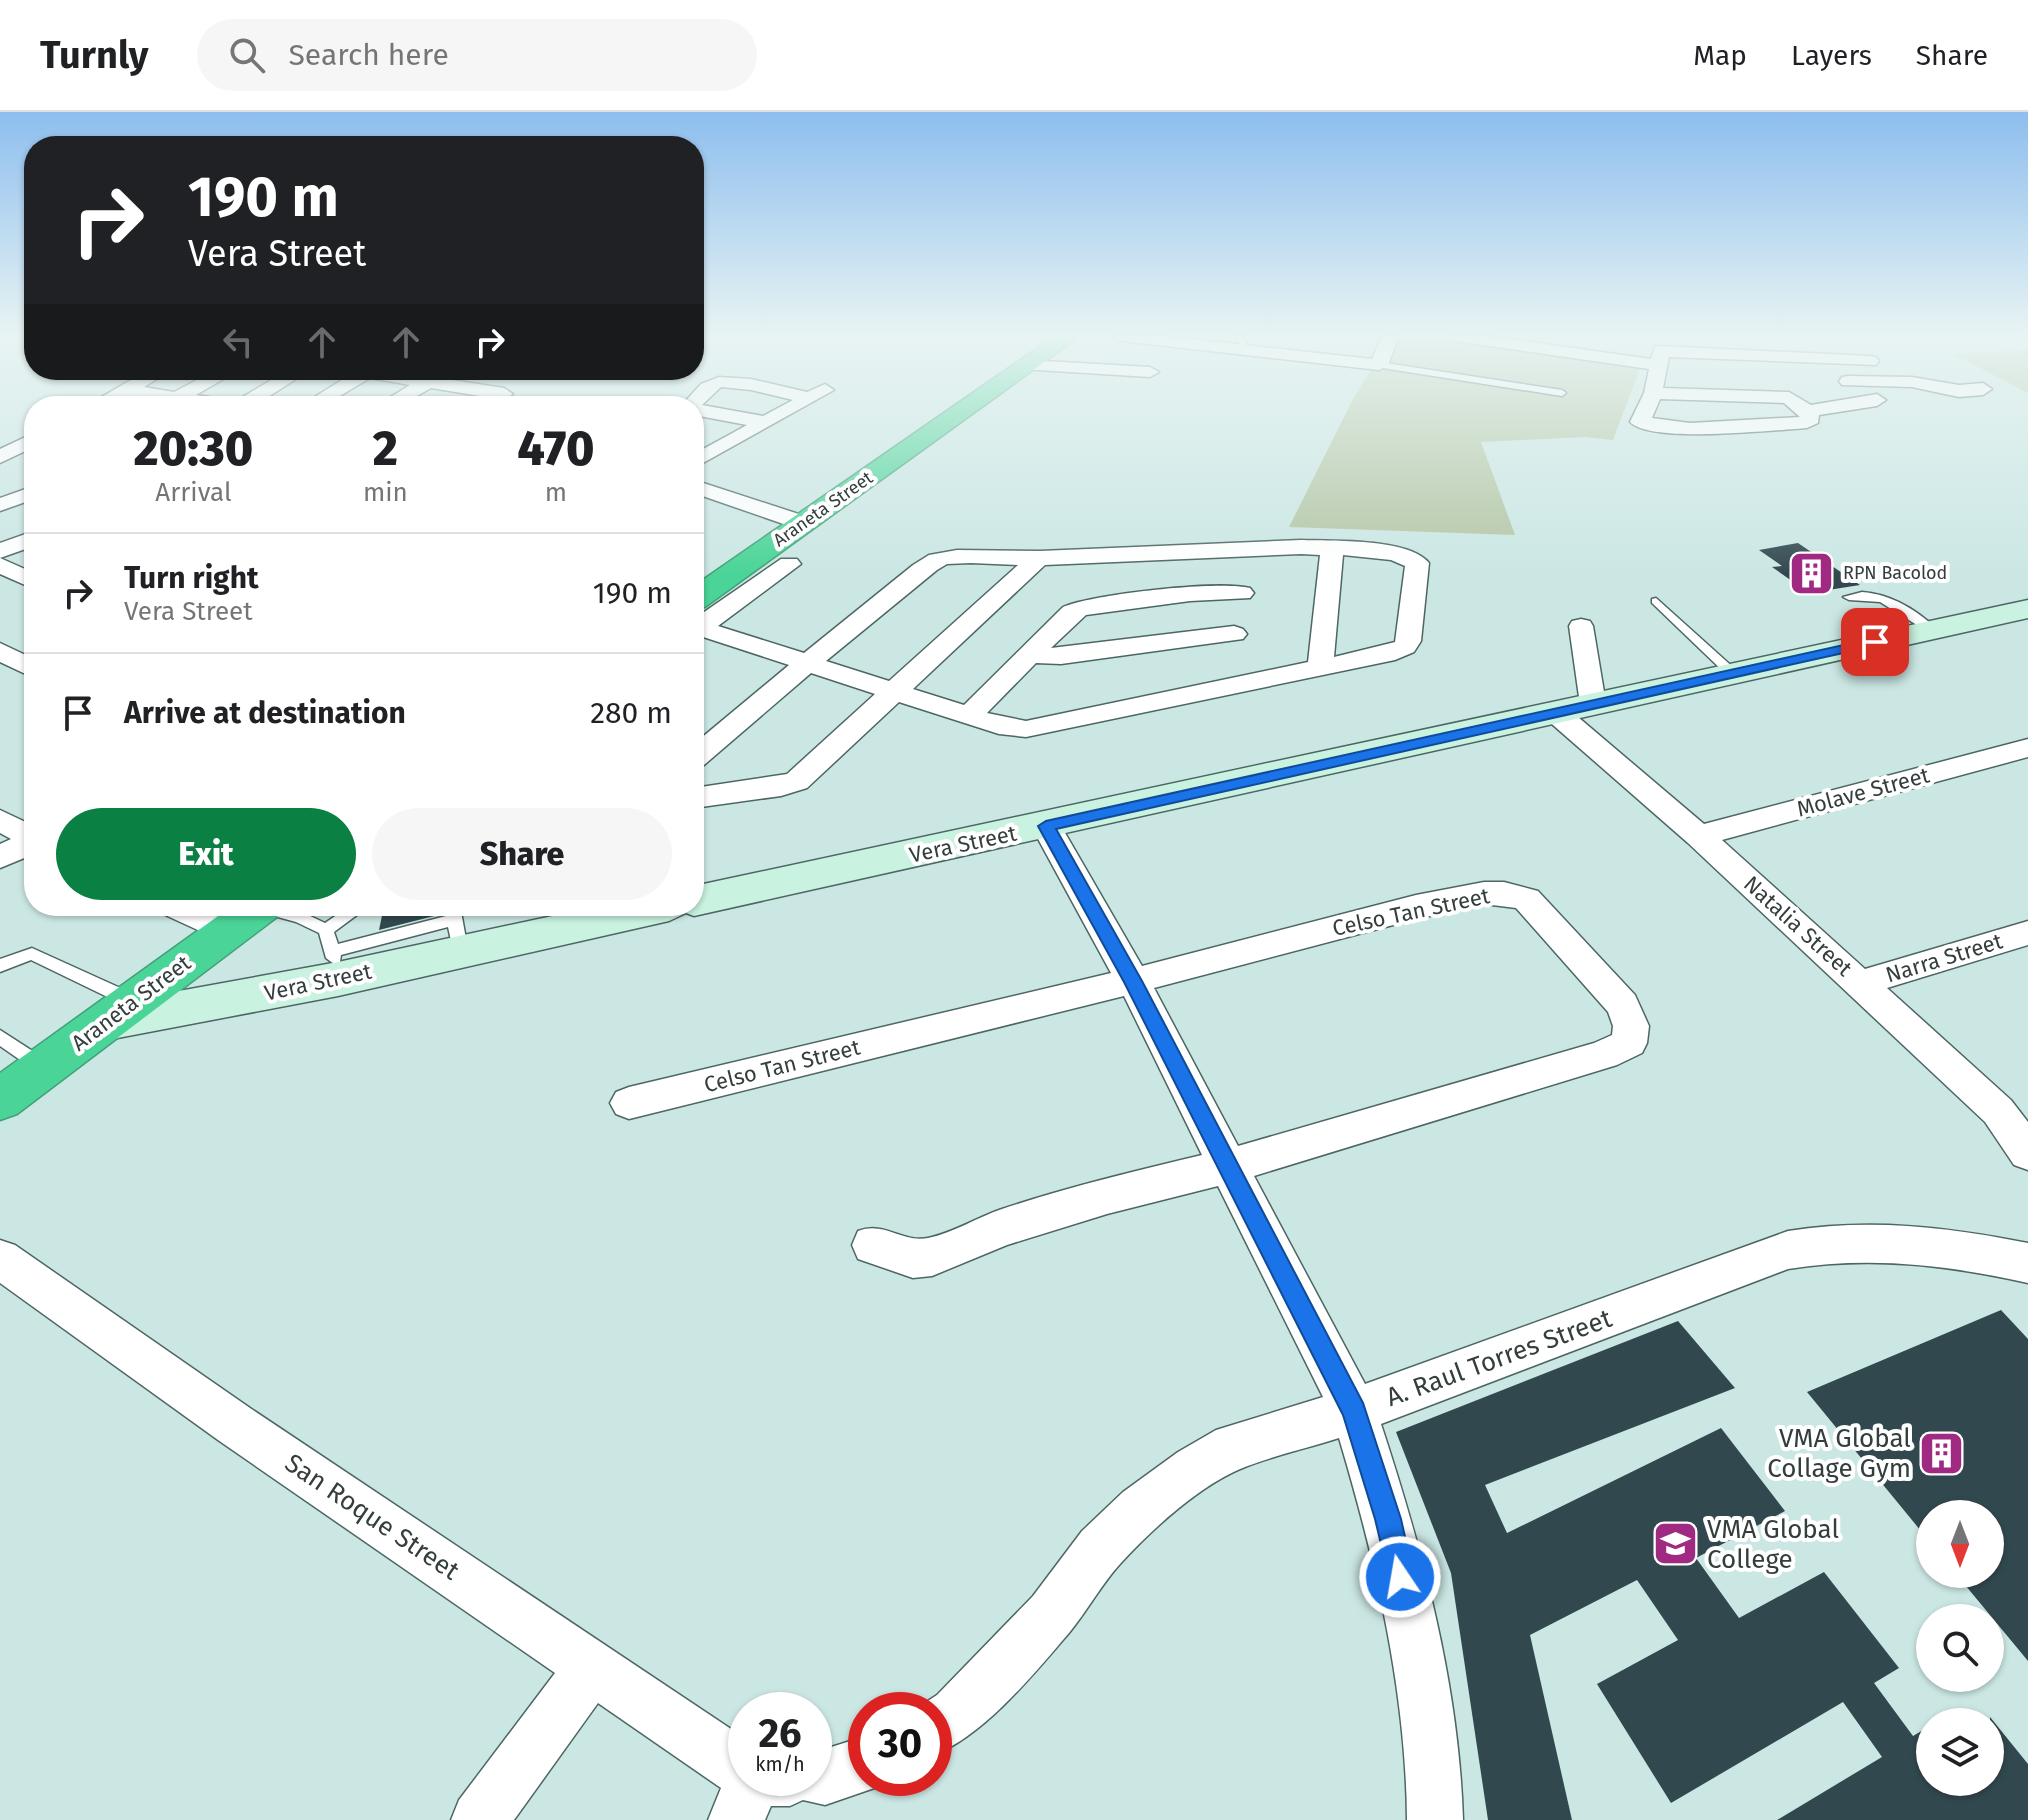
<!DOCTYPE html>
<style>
:root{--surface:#fff;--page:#f6f6f6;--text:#202124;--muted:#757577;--line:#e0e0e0;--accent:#0b8043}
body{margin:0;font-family:"Fira Sans",sans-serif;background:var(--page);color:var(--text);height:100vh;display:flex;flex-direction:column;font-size:30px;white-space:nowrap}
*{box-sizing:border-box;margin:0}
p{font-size:26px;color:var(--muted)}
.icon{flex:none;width:44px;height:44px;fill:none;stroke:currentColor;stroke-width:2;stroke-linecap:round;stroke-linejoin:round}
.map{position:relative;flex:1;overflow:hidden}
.sheet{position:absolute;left:24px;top:284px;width:680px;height:520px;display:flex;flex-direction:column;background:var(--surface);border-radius:32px;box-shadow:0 2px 6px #0004}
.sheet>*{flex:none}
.hud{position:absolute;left:24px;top:24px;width:680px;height:244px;border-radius:32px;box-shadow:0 2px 6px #0004;background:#202124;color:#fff;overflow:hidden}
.needle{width:52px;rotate:180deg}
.tools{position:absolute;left:1916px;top:1388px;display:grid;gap:16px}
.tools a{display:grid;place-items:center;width:88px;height:88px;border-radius:50%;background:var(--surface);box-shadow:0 2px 6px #0004;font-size:40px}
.speed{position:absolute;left:728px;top:1580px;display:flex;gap:16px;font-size:40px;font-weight:700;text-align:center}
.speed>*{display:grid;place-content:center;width:104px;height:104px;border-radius:50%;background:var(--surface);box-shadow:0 2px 6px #0004;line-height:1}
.speed small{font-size:20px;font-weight:400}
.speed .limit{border:12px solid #d22;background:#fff;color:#111}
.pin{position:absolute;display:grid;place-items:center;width:68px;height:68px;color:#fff;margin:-34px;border-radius:16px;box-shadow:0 4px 12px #0006}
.me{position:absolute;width:88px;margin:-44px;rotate:348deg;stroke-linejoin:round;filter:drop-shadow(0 0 6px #0008)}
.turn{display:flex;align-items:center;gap:28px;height:168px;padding:0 32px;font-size:36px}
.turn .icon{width:104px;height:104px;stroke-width:2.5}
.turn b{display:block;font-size:56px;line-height:68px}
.lanes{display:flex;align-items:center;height:76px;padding:0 32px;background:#0003;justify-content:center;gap:40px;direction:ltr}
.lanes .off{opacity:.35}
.eta{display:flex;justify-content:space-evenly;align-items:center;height:136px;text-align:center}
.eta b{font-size:48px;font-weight:800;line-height:56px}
.button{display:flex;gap:16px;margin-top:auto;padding:16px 32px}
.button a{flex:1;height:92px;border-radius:48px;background:var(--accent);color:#fff;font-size:32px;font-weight:800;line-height:92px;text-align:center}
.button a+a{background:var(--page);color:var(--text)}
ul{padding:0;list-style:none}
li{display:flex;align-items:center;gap:24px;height:120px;padding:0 32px;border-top:2px solid var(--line)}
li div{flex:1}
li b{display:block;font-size:30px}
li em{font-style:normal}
header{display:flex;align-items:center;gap:48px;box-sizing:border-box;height:112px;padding:0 40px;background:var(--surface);border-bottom:2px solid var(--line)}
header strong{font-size:38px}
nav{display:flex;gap:44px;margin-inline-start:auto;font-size:28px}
.search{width:560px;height:72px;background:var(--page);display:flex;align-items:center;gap:20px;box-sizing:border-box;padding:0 28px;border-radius:44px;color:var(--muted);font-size:30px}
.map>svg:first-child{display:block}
</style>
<header>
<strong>Turnly</strong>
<div class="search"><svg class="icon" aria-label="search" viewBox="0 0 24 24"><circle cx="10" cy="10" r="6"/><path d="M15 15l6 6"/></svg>Search here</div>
<nav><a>Map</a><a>Layers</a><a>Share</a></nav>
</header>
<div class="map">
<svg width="2028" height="1708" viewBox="0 0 2028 1708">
<rect width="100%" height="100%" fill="#cbe7e4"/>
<g fill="#b3c5a3">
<path d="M1391,224H1427L1641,254L1613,328L1585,325L1481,330L1515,423L1289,415L1352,289Z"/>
<path d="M2028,238V281L1953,242Z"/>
</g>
<g fill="#32484f">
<path d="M1798,431L1860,473L1809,481L1772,455L1782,454L1759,438Z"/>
<path d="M384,794H441L442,802L379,818Z"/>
<path d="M2001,1198L2028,1227V1549L1956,1462H1990V1402H1930V1430L1807,1280Z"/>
<path d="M1678,1209L1735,1276L1485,1373L1507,1421L1721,1316L1785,1399L1696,1446L1739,1506L1824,1460L1899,1556L1874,1571L1913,1624L1930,1614V1670H1990V1605L2028,1652V1708H1777L1882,1645L1843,1590L1671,1691L1597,1572L1678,1528L1637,1468L1530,1523L1572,1708H1488L1451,1461L1396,1320Z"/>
</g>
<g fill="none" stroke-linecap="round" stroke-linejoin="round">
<defs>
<g id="lane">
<path d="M1236,224H1244L1248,238H1242Z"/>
<path d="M1379,250L1562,278L1566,281L1562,284L1376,255V251Z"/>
<path d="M1862,480C1891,482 1917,498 1938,518L1936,520H1928L1880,490L1849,488L1843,485Z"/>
<path d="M1656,486L1735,557V563H1727L1652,491V487Z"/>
<path d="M277,794L306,802L325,811L350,794H369L334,820L338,832L446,804L444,794H460L468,838L460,844L454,842L448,815L341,843L340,850L334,852L326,846L319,821L296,810L256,799L253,795Z"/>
<path d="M32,836L138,884L140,889L138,894H126L31,848L0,860V847Z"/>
<path d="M0,918L48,949L51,954L48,959L42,961L36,959L0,934Z"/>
</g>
<g id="street">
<path d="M1112,224H1165L1372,247L1382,224H1399L1388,253L1379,258L1121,229Z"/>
<path d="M1446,224H1489L1651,247L1655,235L1661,234L1870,244L1876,245L1879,249L1876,253L1669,245L1663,276L1789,280L1811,293L1877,282L1886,288L1877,294L1819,303L1818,311L1807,316C1774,318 1651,332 1630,310L1644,281L1649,257L1455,229ZM1660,287L1784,291L1800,305L1690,311L1652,306Z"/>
<path d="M1027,248L1150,255L1159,260L1150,265L1021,257L1018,253Z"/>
<path d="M148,258H171L144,275L174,280L216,258H239L196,283L236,289L288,258H310L254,294H195L128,284L109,294H86Z"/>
<path d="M342,258H386L504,276L513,282L504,288L431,276L399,294H376L410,273L370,266L323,294H300L350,263Z"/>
<path d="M1848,264L1912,265L1959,273L1983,271L1992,277L1983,283L1959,285L1912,275L1842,273L1839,269L1842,265Z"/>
<path d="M719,265L751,267L807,280L825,272L834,278L694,356V342L747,313L694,303V294H681L701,272ZM721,275L751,278L793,288L763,304L702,293Z"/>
<path d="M34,321V335L0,351V337Z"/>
<path d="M694,368L811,406L814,411L803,418L795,416L694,381Z"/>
<path d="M34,374V387L0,399V386Z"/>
<path d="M34,419V434L0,446V431Z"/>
<path d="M1301,428C1330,429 1410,426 1429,451L1421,529L1414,540L1395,548L1026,625L999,622L899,590L807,676L781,684L694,696V676L787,662L875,582L811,561L704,653L694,656V632L789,553L694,522V507L781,447H797L801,452L718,514L804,541L913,453L929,443L957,438L1040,439ZM1301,442L1320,443L1308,550L1026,609L987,601L1036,551L1061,552L1243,527L1247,522L1243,517L1234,514L1051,536L1086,503L1190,489L1250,486L1254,481L1250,476C1220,468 1092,482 1063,495L964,593L913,577L1045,453ZM1343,443L1391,448L1405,454L1395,530L1334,545ZM971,451L1018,453L889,569L826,549L937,458L947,452Z"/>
<path d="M0,446L34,461V477L0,462Z"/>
<path d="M1581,507L1590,509L1593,514L1606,592L1603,598H1583L1580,592L1569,514L1572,509Z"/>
<path d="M0,531L34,547V566L0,550Z"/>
<path d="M1555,592L1565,594L1704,712L2028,627V645L1722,728L1865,857L2028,809V833L1887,876L2011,988L2028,1010V1058L2014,1053L1985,1010L1688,731L1545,606L1541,600L1545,594Z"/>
<path d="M0,698L34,714V742L0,756V732L11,727L0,721Z"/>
<path d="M1046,704L1057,707L1142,854L1416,783L1484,770H1504L1538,779L1635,883L1649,914L1647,931L1642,941L1617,953L1254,1064L1365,1272L1788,1119C1870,1106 1947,1115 2028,1131V1171C1947,1153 1870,1144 1788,1157L1381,1312C1423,1440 1459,1573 1463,1708H1407C1406,1579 1376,1450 1339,1326C1308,1336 1276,1343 1245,1355C1201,1372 1152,1417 1120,1452C1101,1473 1087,1499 1069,1521C1034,1562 984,1623 934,1643V1598H914L937,1583L1033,1484L1082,1419L1123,1380L1178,1340L1216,1318L1323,1285L1218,1074L1107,1102L1007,1133L932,1164L913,1166L858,1147L852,1133L858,1119C885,1109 901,1131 928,1126C953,1121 978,1105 1002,1097C1068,1075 1135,1059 1202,1043L1124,884L629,1007L616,1002L610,991L616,980L629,975L1111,861L1031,714L1035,707ZM1484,792L1516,796L1608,900L1613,914L1612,923L1594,931L1238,1034L1154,876L1416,807Z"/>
<path d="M158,794C186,794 227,791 243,819L238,828L226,831L163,802Z"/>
<path d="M0,1128L15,1133L250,1296L746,1627V1666H814V1637H825L866,1624V1666H888L886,1672L825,1693L803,1688L790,1694H771L765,1708H708L721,1676L598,1591L514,1708H451L459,1688L555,1561L218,1328L0,1171Z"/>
</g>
<path id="secondary" d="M2028,488V506L694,804L686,801L669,809L338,884L107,928L91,923L84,910L91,897L107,892L338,850L599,794H694V774Z"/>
<g id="highway">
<path d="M1055,224H1080L705,495L694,497V474Z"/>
<path d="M232,794H283L277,805L17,1002L0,1008V961Z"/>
</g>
</defs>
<use href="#lane" stroke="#4d6664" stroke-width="3"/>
<use href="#street" stroke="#4d6664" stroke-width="3"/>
<use href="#secondary" stroke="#4d6664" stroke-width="3"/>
<use href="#highway" stroke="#42a078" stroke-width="3"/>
<use href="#lane" fill="#fff" fill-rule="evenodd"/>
<use href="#street" fill="#fff" fill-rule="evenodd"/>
<use href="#secondary" fill="#c9f2e0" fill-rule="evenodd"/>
<use href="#highway" fill="#4ad497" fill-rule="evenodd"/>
</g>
<linearGradient id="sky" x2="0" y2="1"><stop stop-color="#8dbeee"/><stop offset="0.48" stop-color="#e8f4f3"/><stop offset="1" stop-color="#e8f4f3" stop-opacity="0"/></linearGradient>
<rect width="2028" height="463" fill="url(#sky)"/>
<path fill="#1a73e8" stroke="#114b97" stroke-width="2" d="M1875,526L1881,530L1879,533L1056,717L1142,869L1363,1291L1401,1407L1414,1465L1410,1474L1400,1478L1391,1474L1375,1407L1343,1303L1124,870L1038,714L1046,709Z"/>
<defs>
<symbol id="building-square" viewBox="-11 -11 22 22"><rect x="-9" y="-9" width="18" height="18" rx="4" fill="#a02982" stroke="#fff"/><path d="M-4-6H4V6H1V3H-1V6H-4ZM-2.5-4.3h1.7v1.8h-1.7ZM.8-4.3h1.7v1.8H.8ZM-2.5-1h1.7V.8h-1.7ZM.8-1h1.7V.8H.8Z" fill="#fff"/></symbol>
<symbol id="university-square" viewBox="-11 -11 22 22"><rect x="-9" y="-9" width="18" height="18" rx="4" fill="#a02982" stroke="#fff"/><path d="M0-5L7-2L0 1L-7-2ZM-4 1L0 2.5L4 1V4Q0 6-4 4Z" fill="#fff"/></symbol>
</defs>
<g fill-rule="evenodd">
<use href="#building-square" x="1786" y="436" width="51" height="51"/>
<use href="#building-square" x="1916" y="1316" width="51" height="51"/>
<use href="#university-square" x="1650" y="1406" width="51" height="51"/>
</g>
<g text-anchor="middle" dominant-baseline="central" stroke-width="8" stroke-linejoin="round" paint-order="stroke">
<g font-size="18" fill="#333e3d" stroke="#fff">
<text transform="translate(823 397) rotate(-35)">Araneta Street</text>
</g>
<g font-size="18" fill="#333e3d" stroke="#fff" text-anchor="start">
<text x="1843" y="461">RPN Bacolod</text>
</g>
<g font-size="22" fill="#333e3d" stroke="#fff">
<text transform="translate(1863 680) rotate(-15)">Molave Street</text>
<text transform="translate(963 732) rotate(-12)">Vera Street</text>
<text transform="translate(1411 800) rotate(-12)">Celso Tan Street</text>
<text transform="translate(1798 814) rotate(42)">Natalia Street</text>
<text transform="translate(1944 846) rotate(-17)">Narra Street</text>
<text transform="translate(318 870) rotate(-12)">Vera Street</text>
<text transform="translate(131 891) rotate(-37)">Araneta Street</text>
<text transform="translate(782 954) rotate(-14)">Celso Tan Street</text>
</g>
<g font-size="26" fill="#333e3d" stroke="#fff">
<text transform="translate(1499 1246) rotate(-20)">A. Raul Torres Street</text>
<text transform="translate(372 1405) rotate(34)">San Roque Street</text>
</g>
<g font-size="26" fill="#333e3d" stroke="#fff" text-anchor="end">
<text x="1911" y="1326">VMA Global<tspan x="1911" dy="30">Collage Gym</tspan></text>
<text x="1707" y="1417" text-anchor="start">VMA Global<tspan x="1707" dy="30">College</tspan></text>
</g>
</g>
</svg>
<div class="tools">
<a><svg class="needle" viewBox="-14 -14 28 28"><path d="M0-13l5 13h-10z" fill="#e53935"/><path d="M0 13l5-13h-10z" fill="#757577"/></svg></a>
<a><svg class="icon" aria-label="search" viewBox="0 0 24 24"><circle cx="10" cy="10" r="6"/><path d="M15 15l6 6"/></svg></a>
<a><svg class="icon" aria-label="layers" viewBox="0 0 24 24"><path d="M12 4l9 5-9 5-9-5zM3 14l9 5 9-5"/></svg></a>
</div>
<div class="speed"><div>26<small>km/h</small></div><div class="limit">30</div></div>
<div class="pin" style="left:1875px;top:530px;background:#d93025"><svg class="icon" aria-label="arrive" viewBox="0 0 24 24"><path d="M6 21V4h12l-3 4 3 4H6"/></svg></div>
<svg class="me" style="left:1400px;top:1465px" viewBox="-20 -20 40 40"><circle r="17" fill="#1a73e8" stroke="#fff" stroke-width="3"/><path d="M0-11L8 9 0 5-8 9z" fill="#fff"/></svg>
<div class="hud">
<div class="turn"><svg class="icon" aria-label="right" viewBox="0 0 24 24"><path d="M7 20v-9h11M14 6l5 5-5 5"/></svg><div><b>190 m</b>Vera Street</div></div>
<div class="lanes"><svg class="icon off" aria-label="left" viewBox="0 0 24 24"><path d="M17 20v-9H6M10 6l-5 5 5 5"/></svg><svg class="icon off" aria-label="ahead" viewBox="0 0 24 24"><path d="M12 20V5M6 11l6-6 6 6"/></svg><svg class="icon off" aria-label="ahead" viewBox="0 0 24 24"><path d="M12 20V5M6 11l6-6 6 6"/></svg><svg class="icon" aria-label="right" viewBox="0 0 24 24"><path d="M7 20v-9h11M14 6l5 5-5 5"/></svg></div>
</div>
<section class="sheet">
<div class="eta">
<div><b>20:30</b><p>Arrival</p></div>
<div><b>2</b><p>min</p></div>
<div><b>470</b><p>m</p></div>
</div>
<ul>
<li><svg class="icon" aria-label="right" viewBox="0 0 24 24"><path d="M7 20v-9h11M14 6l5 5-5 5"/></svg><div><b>Turn right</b><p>Vera Street</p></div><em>190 m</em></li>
<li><svg class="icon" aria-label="arrive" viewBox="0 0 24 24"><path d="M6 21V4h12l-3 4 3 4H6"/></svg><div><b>Arrive at destination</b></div><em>280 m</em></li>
</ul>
<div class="button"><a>Exit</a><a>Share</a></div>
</section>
</div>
